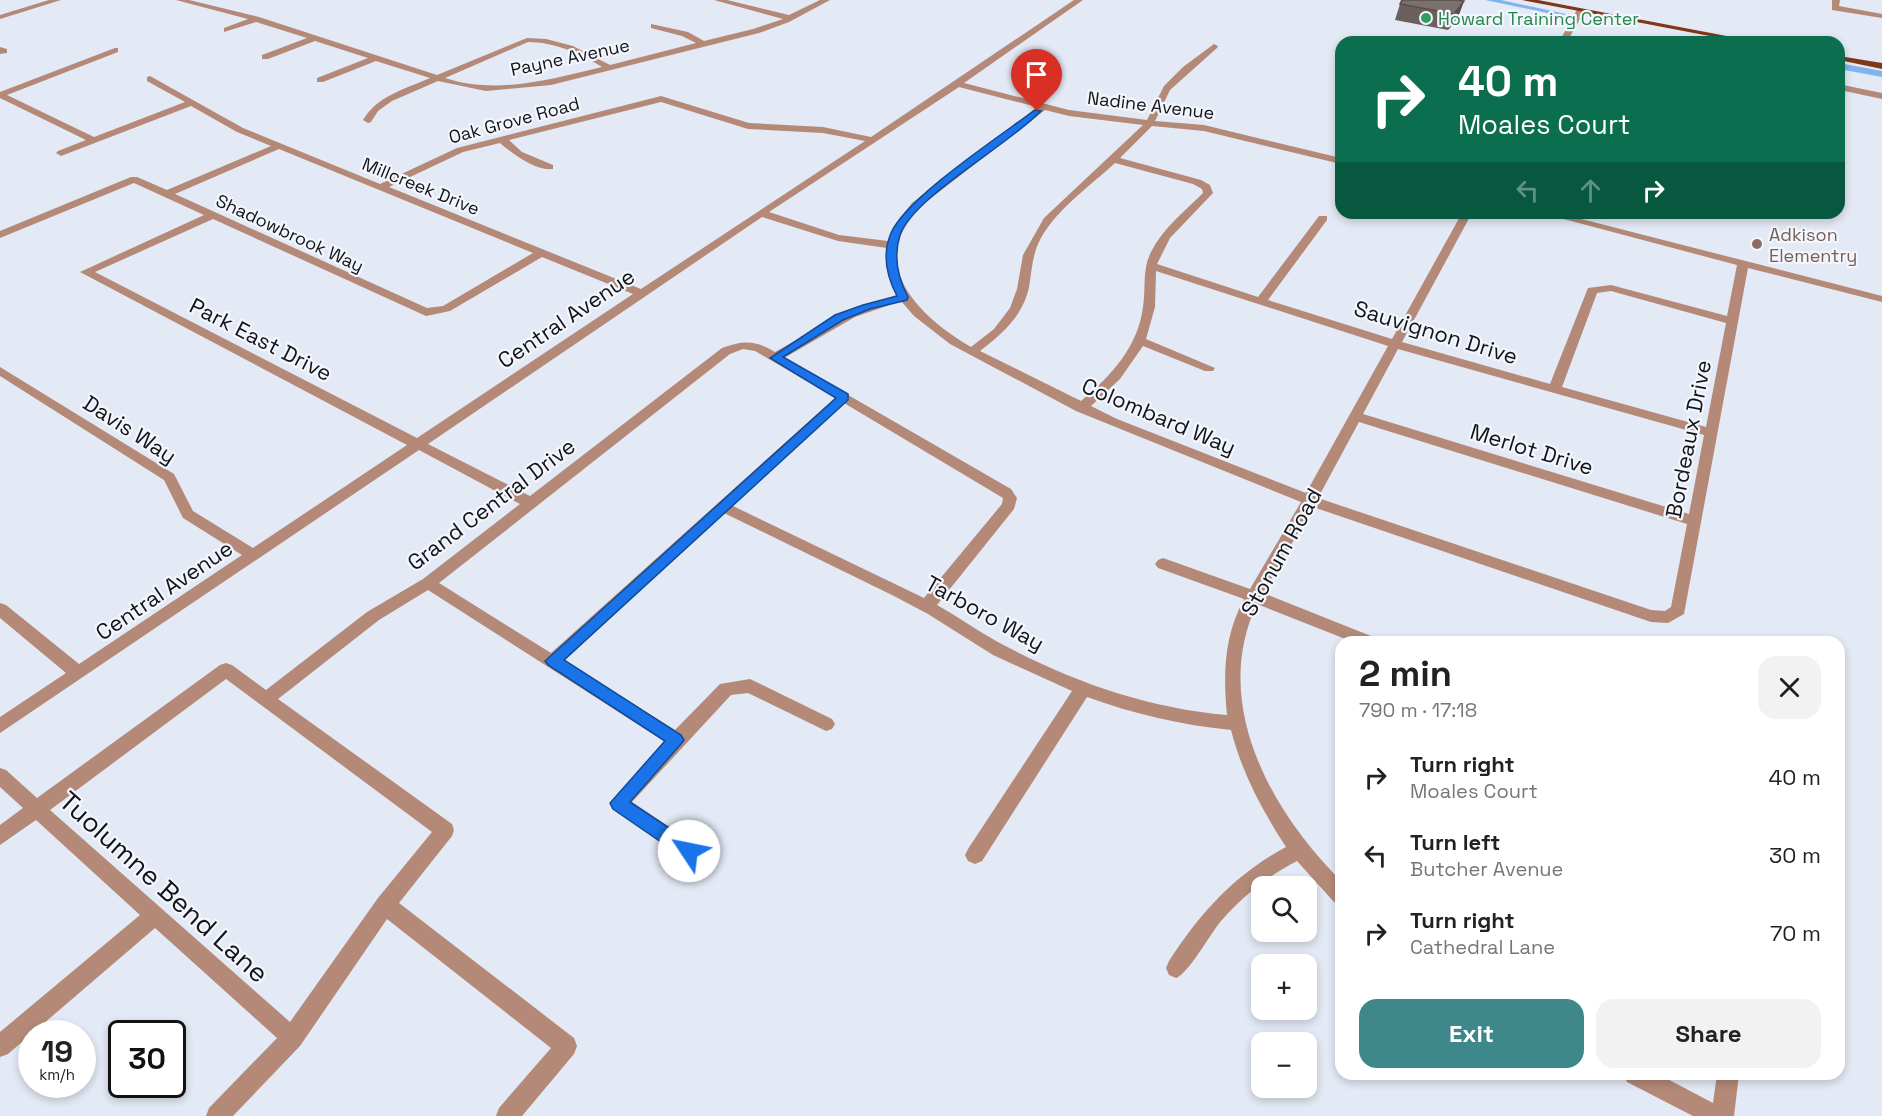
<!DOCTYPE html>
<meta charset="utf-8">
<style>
:root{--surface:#fff;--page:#f2f2f2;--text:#222;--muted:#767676;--accent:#3e878a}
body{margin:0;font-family:"Space Grotesk",sans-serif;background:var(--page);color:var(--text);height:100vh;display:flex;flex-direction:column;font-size:22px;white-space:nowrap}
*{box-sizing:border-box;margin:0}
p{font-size:20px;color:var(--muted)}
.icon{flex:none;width:33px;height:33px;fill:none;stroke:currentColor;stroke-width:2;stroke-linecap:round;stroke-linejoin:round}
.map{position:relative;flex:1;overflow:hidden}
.drawer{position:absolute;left:1335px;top:636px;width:510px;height:444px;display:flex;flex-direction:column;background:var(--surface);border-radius:18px;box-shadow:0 3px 9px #0003}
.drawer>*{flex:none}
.banner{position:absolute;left:1335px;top:36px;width:510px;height:183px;border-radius:18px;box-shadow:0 3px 9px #0003;background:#0b6e4f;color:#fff;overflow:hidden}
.buttons{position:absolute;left:1251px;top:876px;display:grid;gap:12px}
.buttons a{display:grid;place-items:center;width:66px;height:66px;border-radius:12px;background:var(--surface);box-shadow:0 3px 9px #0003;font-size:30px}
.speed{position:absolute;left:18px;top:1020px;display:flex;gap:12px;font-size:30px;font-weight:700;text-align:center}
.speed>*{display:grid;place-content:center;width:78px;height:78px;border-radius:50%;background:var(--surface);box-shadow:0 3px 9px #0003;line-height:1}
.speed small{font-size:15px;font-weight:400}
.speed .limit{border:3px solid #111;border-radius:9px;background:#fff;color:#111}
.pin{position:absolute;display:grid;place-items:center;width:51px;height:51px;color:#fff;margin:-62px -26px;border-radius:50% 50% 50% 0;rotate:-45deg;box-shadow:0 0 6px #0007}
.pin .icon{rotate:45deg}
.me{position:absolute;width:66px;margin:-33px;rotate:304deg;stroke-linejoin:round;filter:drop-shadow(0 0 4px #0008)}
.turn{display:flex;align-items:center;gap:21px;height:126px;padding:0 24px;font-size:27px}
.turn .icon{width:78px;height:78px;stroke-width:2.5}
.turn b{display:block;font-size:42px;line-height:51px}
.lanes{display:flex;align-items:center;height:57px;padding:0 24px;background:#0003;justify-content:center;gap:30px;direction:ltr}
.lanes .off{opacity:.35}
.round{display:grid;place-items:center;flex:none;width:63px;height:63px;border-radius:18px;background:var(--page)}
.headline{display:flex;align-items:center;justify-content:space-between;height:102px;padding:0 24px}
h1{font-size:36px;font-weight:800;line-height:45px}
.action{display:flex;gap:12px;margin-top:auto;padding:12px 24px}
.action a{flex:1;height:69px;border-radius:18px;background:var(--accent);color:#fff;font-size:24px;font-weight:800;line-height:69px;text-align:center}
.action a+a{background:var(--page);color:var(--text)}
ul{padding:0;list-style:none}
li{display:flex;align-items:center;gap:18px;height:78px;padding:0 24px}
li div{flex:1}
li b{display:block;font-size:22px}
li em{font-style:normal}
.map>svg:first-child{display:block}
</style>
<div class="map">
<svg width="1882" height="1116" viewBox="0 0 1882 1116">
<rect width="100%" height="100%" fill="#e3e9f5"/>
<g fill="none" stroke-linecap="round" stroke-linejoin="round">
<g fill="#82b3f1" fill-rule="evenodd">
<path d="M1485,0H1501L1566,14L1562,16Z"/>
<path d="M1839,63L1882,71V77L1839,69Z"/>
</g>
<g fill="#b48978" fill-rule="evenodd">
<path d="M49,0H61L0,19V15Z"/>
<path d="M176,0H189L259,17L437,75L527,38L546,39L573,46L610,65L696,43L682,36L651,28V24L688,32L704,41L753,29L783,19L714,0H727L789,15L820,0H830L789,22L759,33L551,85L486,91L438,81L392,101L378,111L371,122L368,123L363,120C377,96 405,89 430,78L376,61L323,82H317V78L368,58L315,41L268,59H262V55L307,38L256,22L224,32V28L248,19ZM528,42C553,42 581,53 602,67C552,79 497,95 445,78Z"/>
<path d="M1074,0H1083L964,83L1069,110L1147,120L1164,86L1183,67L1214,44L1218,46L1217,48L1170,90L1155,121L1204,125L1341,158V164L1204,131L1152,126L1120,158L1201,180L1210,185L1213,193L1170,238L1157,264L1258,297L1319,216H1327V220L1268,300L1392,339L1462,213H1472L1402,342L1550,384L1588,288L1611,285L1727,316L1737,265L1541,213H1558L1882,296V302L1748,268L1684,614L1668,623L1651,622L1313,507L1263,593L1376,638L1378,642H1353L1257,604C1210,703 1271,811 1341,881V904L1334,902L1297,861C1268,876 1243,896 1221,921C1210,934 1189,973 1176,978L1169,975L1166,968L1169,961C1200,913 1235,874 1286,847C1262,810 1242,773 1231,730C1181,725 1134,714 1087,697L982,861L975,864L968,861L965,855L968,849L1072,691L993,655L928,614L894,596L724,513L564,661L675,730L720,684L750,679L832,719L835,724L832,729L826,731L748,693L731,695L632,802L714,857L717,863L714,869L707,872L613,809L610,803L664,741L428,590L379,620L278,699L452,824L454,830L452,836L399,903L574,1038L577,1046L574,1054L522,1116H496L499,1108L551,1048L387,919L300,1046L233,1116H206L209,1108L277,1038L155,928L8,1054L0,1057V1032L140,915L36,820L0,845V825L23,808L0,787V768L6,770L37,798L220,665L226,663L232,665L266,690L367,612L423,579L520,504L419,450L0,733V717L66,673L0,618V603L6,605L79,664L242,555L183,518L164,480L0,376V367L174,474L193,511L253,548L407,445L80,272L204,215L134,183L0,238V231L131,177H137L167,190L271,146L237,132L191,106L61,156L56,153L58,151L86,140L0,98V92L115,48H118V52L7,95L94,137L185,102L147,81V77L150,76L243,128L380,184L457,148L661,96L749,123L823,127L871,137ZM959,87L1037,107L912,203L900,218L888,241L839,235L769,212ZM661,102L748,129L823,133L865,141L641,289L389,187L463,152L500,143C513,154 535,171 553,169V165L522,152L509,140ZM1045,110L1069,116L1143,125L1044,218L1023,255L1017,289L1010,308L994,329L971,347C915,314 862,260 926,202ZM279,149L533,253L443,306L427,308L175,194ZM1115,163L1193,184L1202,189L1203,193C1185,211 1163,228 1151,252C1142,269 1146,288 1143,307C1138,347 1111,376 1081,401L980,351C1002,334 1023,316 1029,287C1032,270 1032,254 1041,238C1057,209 1090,186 1115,163ZM762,217L838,241L887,248C884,266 889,279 897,295L846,312L775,352C755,340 744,340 722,348L530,496L428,444ZM213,219L426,316L450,311L542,257L633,294L417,438L95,272ZM1156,271L1388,346L1306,493L1117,419L1091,406L1120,379L1143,346L1205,371H1213L1215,368L1146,339L1155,307ZM1611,291L1726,323L1706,427L1562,387L1597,293ZM901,301L914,316L950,344L1076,411L1301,502L1250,589L1163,558L1158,560L1155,564L1158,568L1244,599C1224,636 1223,674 1227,715C1145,708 1068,680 996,641C976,630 957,616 937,605L1014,509L1017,498L1011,489L784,358L855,317ZM743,349L755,351L835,398L551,653L439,583L730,354ZM1398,349L1704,435L1689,514L1363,414ZM844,403L1003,498L1002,504L924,598L733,506ZM1359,422L1687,524L1671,607L1665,611L1651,610L1318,498ZM226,679L432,832L378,898L290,1022L50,810Z"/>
<path d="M1832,0H1840L1839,6L1882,14V18L1832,10Z"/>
<path d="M1578,8L1585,10L1567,42H1559Z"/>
<path d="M0,47L7,49V53L0,54Z"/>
<path d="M1843,85L1882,93V99L1840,90V86Z"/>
<path d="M1624,1074H1658L1713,1103L1717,1074H1739L1734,1116H1693L1627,1082Z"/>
</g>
<g fill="#803717" fill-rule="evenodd">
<path d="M1522,0H1538L1758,42H1741Z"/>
<path d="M1839,56L1882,63V69L1839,60Z"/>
</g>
</g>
<path fill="#6b605d" d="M1464,1L1458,17L1448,30L1395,20L1400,4Z"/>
<path fill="#574e4c" d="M1464,1L1458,17L1448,30L1454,14Z"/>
<path fill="#7c706c" stroke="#574e4c" stroke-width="1.5" d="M1402,0H1458L1464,1L1454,14L1400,4Z"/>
<path fill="#1a73e8" stroke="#114b97" stroke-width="1.5" d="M1035,110L1041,111C1010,144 913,197 900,235C893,257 898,278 908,297L907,300L870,309L843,320L783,357L848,394V400L564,660L681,735L684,740L681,744L630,802L695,845L698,851L695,857L689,859L683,857L613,809L610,803L665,741L548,665L545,661L836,398L770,358L835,315L863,305L897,296C887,277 882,254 891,233C906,198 1000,136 1035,110Z"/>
<circle fill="#2e9e5b" stroke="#f3f6fd" stroke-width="2" cx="1426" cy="18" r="6"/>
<circle fill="#8d6e63" stroke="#f3f6fd" stroke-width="2" cx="1757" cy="244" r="6"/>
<g text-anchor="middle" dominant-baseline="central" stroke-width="4.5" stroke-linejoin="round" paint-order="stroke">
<g font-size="18" fill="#27864d" stroke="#f3f6fd" text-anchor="start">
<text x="1438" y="18">Howard Training Center</text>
</g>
<g font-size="18" fill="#121418" stroke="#f3f6fd">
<text transform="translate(570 57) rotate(-12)">Payne Avenue</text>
<text transform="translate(1151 105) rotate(7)">Nadine Avenue</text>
<text transform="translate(514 120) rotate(-15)">Oak Grove Road</text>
<text transform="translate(421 186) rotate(22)">Millcreek Drive</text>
<text transform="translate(290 233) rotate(25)">Shadowbrook Way</text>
</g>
<g font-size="18" fill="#785e54" stroke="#f3f6fd" text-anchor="start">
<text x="1769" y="234">Adkison<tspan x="1769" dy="21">Elementry</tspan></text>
</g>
<g font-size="22" fill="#121418" stroke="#f3f6fd">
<text transform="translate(566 318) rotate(-34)">Central Avenue</text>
<text transform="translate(1436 332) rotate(17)">Sauvignon Drive</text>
<text transform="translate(261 339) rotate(27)">Park East Drive</text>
<text transform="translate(1159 416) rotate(23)">Colombard Way</text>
<text transform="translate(130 429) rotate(33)">Davis Way</text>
<text transform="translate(1688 439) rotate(-79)">Bordeaux Drive</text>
<text transform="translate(1532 449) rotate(17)">Merlot Drive</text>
<text transform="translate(491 504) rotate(-37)">Grand Central Drive</text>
<text transform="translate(1281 552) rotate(-61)">Stonum Road</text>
<text transform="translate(164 590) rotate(-34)">Central Avenue</text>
<text transform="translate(985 613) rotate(29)">Tarboro Way</text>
</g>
<g font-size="27" fill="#121418" stroke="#f3f6fd">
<text transform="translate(164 887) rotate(42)">Tuolumne Bend Lane</text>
</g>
</g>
</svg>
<div class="buttons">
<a><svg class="icon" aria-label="search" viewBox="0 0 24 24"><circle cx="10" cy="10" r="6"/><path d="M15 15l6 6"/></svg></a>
<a>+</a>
<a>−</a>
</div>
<div class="speed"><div>19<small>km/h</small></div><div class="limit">30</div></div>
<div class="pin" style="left:1037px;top:111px;background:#d93025"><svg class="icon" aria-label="arrive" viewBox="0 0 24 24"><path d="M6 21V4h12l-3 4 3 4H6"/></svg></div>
<svg class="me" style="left:689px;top:851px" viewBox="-20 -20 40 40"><circle r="19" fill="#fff"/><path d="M0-13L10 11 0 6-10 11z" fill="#1a73e8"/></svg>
<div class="banner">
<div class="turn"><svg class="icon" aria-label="right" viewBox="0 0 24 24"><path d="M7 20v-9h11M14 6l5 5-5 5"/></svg><div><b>40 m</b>Moales Court</div></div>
<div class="lanes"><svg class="icon off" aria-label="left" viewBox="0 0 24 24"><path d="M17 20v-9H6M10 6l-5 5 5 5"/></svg><svg class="icon off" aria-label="ahead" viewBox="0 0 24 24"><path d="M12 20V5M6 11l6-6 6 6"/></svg><svg class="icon" aria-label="right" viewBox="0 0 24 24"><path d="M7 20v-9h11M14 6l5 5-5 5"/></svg></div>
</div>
<section class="drawer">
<div class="headline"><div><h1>2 min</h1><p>790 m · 17:18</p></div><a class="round"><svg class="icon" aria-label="close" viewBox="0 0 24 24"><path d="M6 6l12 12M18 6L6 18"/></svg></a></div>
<ul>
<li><svg class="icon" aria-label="right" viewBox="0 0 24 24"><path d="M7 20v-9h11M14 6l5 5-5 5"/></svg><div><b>Turn right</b><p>Moales Court</p></div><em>40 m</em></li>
<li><svg class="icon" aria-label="left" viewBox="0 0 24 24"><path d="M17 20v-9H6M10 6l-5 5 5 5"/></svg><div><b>Turn left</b><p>Butcher Avenue</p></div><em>30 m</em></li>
<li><svg class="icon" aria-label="right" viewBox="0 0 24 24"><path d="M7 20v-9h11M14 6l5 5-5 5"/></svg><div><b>Turn right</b><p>Cathedral Lane</p></div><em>70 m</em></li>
</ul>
<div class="action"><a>Exit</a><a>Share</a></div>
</section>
</div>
